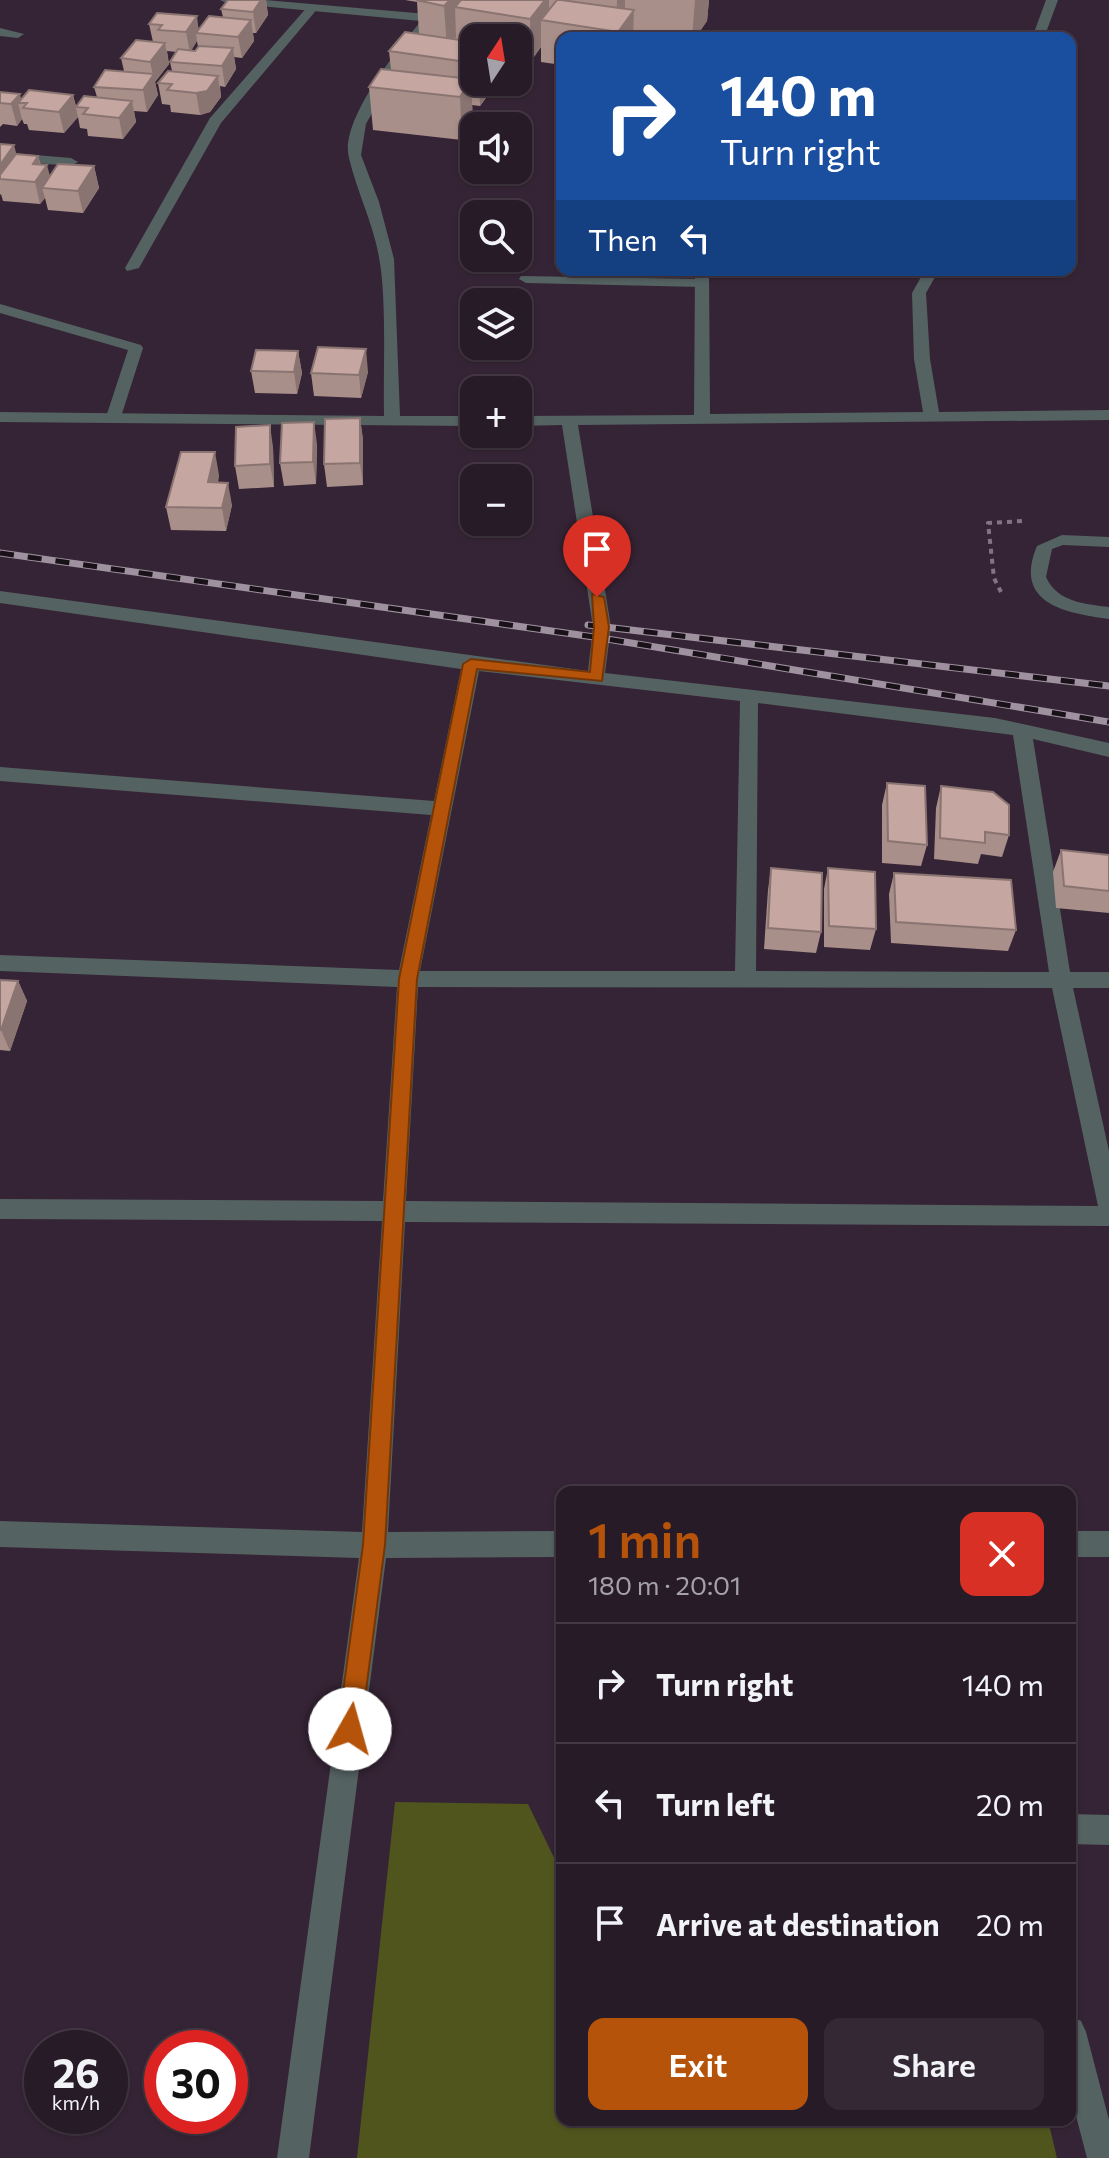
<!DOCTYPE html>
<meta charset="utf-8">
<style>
:root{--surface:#281b28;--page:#342834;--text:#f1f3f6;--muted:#a5a1a8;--line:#443945;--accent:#b45309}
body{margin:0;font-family:Commissioner,sans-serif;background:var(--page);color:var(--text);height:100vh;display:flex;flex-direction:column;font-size:30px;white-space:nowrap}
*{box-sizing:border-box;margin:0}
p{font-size:26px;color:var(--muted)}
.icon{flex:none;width:44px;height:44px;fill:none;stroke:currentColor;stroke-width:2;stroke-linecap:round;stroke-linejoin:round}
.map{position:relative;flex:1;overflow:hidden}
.side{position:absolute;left:556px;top:1486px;width:520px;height:640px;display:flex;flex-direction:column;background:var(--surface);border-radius:16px;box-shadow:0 2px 6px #0004,0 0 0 2px var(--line)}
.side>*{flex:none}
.hud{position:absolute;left:556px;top:32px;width:520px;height:244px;border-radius:16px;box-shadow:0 2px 6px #0004,0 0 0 2px var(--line);background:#1a4fa0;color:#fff;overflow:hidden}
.needle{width:52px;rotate:12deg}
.fabs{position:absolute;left:460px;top:24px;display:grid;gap:16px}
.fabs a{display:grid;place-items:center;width:72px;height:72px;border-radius:16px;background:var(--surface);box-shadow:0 2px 6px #0004,0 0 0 2px var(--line);font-size:40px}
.speed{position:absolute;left:24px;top:2030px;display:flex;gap:16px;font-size:40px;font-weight:700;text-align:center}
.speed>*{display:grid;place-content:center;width:104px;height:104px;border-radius:50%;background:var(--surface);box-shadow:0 2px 6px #0004,0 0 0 2px var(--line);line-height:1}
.speed small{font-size:20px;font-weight:400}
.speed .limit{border:12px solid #d22;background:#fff;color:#111}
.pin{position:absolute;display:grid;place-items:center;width:68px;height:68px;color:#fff;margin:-82px -34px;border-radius:50% 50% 50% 0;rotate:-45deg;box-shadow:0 0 8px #0007}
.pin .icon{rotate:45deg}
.me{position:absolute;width:88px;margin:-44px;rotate:7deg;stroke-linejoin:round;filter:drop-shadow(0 0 6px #0008)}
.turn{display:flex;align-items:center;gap:28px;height:168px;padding:0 32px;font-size:36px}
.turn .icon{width:104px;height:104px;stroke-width:2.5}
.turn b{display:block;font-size:56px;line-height:68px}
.then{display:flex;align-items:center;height:76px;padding:0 32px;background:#0003;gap:16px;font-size:30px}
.round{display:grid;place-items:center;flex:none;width:84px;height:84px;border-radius:16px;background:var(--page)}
.summary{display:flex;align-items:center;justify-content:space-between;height:136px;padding:0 32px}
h1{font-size:48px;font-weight:600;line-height:60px;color:var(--accent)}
.primary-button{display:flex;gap:16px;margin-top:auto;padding:16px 32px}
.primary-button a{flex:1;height:92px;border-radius:16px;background:var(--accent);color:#fff;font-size:32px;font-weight:600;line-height:92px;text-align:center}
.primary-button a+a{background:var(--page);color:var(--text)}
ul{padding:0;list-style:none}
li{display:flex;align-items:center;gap:24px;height:120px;padding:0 32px;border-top:2px solid var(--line)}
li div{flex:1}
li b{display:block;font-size:30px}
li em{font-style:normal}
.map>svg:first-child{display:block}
</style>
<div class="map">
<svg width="1109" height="2158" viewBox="0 0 1109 2158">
<rect width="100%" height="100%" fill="#352435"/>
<path fill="#50551e" d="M395,1802L528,1804L562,1874V2120H1048L1057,2158H357Z"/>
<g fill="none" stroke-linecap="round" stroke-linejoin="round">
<path stroke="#837483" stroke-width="4" stroke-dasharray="5 5" stroke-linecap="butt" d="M1001,592L994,578L988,523L1023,521"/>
<g fill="#556262" fill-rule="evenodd">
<path d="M309,5L319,7L221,123L139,268L127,271L125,268L210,118Z"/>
<path d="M0,28L24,34L18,38L0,36Z"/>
<path d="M0,152L71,158L78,162L71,166L0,160Z"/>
<path d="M521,276L701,279L708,283L701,287L526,283L519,279Z"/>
<path d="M0,304L141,345L143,348L119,423L105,420L128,350L0,313Z"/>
</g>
<g fill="#556262" fill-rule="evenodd">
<path d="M220,0H265L427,14L450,0H464L433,21L399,64L366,124L361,155L379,202L394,259L400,416H474V426L0,422V412L384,416C383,369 387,301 379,257C373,223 357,192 349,158C339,121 398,49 421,21L226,3Z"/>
<path d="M1046,0H1058L1044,38H1032Z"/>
<path d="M695,270H709L710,414L923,412L914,359L912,293L925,270H939L926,293L930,359L939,412L1109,410V420L578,425L611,627L605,673L995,718L1109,743V757L1033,739L1070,972H1109V988H1073L1109,1151V1226L405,1222L388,1532L562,1531V1557L386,1558L309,2158H277L359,1558L0,1547V1521L362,1532L382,1221L0,1219V1199L383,1201L397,987L0,971V955L399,970L431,815L0,781V767L434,801L461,669L0,603V591L588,671L593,627L562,425L518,426V416L694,415ZM479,671L740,701L735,971H420ZM758,703L1013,735L1049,972L756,971ZM418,987L1052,988L1098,1206L406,1201Z"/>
<rect x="1070" y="1531" width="39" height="26"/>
<path d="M1070,1814L1109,1815V1845L1070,1844Z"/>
<path d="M1070,2016L1081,2021L1086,2032L1109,2120V2158H1087L1070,2093Z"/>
</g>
<path fill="#556262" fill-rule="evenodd" d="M1062,535L1109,537V547L1063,545L1052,549L1046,577C1057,602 1085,604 1109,607V619C1064,613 1013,603 1037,546Z"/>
<defs>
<g id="rail">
<path d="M0,553L601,638L1109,722"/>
<path d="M588,625L1109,686"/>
</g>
</defs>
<use href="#rail" stroke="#9f919f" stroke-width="7"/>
<use href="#rail" stroke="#181118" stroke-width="5" stroke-dasharray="14" stroke-linecap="butt"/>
</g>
<g fill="#a98f8a" fill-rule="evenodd">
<path d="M228,0H266L268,15L256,33H253L254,41L242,58L234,57L236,69L225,87L220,86L221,97L210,112L200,115L171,112L170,105L162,104L158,83L172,71L170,62L177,52L167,51L169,64L155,82L158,95L147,112L134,111L136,122L123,139L88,136L87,129L80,128L78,117L64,133L29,130L27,124H24L22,119L17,126L3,124L0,127V92L21,99L73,95L76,106L97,97L94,87L124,71L121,58L153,42L149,24L199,29L223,17L221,9ZM197,41L198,47L195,51L191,50Z"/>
<path d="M405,0H709L707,21L695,38H670L633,32V38H562V65L541,62V47L531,61L518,59V38H474V82H494V87L480,106L472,105L473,121L462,140L373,130L369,87L391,70L389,51L419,34L417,2Z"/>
<path d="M0,144L17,154L38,156L41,165L50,176L94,166L99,188L83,213L48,210L45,198L40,204L3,201L1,194L0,195Z"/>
<path d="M298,351L302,373L297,394L255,393L251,371Z"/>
<path d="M368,372L361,398L314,396L311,373Z"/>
<path d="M360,418L363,440V485L327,487L324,464Z"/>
<path d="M317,444L316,484L284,486L280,463Z"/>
<path d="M273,447L274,487L239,489L235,466Z"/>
<path d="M219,475L218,482L232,505L226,531L171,530L166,507Z"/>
<path d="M887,783L927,845L921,866L882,863V805Z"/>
<path d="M941,786L1009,835L1002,857L981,854L978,864L934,859L936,808Z"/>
<path d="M1061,850L1109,855V913L1056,908L1053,872Z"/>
<path d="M771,868L821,932L816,953L764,949L768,890Z"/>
<path d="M828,868L876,929L870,950L824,947V889Z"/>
<path d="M894,873L1016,930L1008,951L891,943L889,894Z"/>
<path d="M0,980L18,981L27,1001L10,1051L0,1050Z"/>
</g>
<g fill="#8a7471">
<path d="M261,0H266L268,15L256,33L253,12Z"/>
<path d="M450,0H462L455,7L456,37L447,48L444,6Z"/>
<path d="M542,0H549V9L541,20V47L531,61L530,19Z"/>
<path d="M617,0H625V21L616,32Z"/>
<path d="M695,0H709L707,21L695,38H692Z"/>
<path d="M634,10L633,38H618V32Z"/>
<path d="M197,16L199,33H196L197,41L190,53L186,32Z"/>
<path d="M251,20L254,41L242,58L238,37Z"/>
<path d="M165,43L169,64L155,82L158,95L147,112L143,90L153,75L150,62Z"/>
<path d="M233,48L236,69L225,87L222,66Z"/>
<path d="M218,76L221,97L210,112L200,115L196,93Z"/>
<path d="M471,79L473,121L462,140L460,97Z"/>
<path d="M479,82H494V87L480,106Z"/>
<path d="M20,94L22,103H18L22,119L17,126L11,104Z"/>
<path d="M73,95L78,117L64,133L59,112Z"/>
<path d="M132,101L136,122L123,139L119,118Z"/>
<path d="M14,145L20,167L0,179V165Z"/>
<path d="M38,156L42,172L47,165L53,187L42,188L45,198L40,204L35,182L33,164Z"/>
<path d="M94,166L99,188L83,213L78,191Z"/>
<path d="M366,349L368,372L361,398L359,375Z"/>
<path d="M298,351L302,373L297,394L294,372Z"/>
<path d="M360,418L363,440V485L360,463Z"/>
<path d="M314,422L317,444L316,484L313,462Z"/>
<path d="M270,425L273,447L274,487L270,464Z"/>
<path d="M215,452L219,475L212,505L208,482Z"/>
<path d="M228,483L232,505L226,531L222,508Z"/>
<path d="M18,981L27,1001L10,1051L1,1030Z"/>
</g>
<g fill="#c5a6a1" stroke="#8a7471" stroke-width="2">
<path d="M228,0H261L253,12L221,9Z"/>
<path d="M416,0H450L444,6Z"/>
<path d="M461,0H545L530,19L455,7Z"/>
<path d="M557,0H561L634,10L618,32L541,20Z"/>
<path d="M157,13L197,16L186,32L158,30L162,25L149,24Z"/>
<path d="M209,16L251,20L238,37L196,33Z"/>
<path d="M405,32L474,42V63L389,51Z"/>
<path d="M136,40L165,43L150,62L121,58Z"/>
<path d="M199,46L233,48L222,66L170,62L178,49L195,51Z"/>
<path d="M381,69L471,79L460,97L369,87Z"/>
<path d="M105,70L154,74L143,90L94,87Z"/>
<path d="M168,71L218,76L207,91L196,93L167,90L172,84L158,83Z"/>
<path d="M29,90L73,95L59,112L23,108L27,103H18Z"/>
<path d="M0,92L20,94L11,104L0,103Z"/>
<path d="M84,96L132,101L119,118L83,114L88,108L76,107Z"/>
<path d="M0,144L14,145L0,165Z"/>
<path d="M16,154L38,156L33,164L47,165L35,182L0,179V175Z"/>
<path d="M58,164L94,166L78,191L42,188Z"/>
<path d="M318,347L366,349L359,375L311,373Z"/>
<path d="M256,350L298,351L294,372L251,371Z"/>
<path d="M360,418V463L324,464L325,419Z"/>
<path d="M314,422L313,462L280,463L282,423Z"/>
<path d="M270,425V464L235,466L236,427Z"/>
<path d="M181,452H215L208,482L228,483L222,508L166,507Z"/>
<path d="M887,783L925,786L927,845L888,841Z"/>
<path d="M941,786L993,792L1009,805V835L985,832V843L940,838Z"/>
<path d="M1061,850L1109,855V891L1064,886Z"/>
<path d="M771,868L822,873L821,932L768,928Z"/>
<path d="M828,868L875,872L876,929L829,926Z"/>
<path d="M894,873L1011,880L1016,930L896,922Z"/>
<path d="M0,980L18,981L1,1030H0Z"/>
</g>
<path fill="#b45309" stroke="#753606" stroke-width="2" d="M592,594L604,597L609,627L602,681L477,669L417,979L385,1545L361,1729L358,1737L350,1740L342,1737L338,1729L363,1545L399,979L463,664L471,659L590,672L594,627Z"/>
</svg>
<div class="fabs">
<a><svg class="needle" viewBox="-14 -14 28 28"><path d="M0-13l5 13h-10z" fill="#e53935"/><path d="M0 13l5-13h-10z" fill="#a5a1a8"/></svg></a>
<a><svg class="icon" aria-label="sound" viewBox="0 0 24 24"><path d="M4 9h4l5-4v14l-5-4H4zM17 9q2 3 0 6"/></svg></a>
<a><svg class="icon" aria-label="search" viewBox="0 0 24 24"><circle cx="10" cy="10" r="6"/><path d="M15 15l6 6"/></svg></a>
<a><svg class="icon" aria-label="layers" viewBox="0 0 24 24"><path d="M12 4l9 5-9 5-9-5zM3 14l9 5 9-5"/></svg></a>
<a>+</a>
<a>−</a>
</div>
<div class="speed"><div>26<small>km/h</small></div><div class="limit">30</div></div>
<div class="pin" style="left:597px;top:597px;background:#d93025"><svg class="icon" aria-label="arrive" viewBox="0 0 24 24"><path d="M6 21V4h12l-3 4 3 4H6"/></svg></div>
<svg class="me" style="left:350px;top:1729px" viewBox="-20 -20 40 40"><circle r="19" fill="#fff"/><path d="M0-13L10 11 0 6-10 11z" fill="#b45309"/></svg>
<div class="hud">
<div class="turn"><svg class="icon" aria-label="right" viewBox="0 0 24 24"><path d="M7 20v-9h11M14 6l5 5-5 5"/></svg><div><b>140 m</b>Turn right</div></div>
<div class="then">Then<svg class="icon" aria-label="left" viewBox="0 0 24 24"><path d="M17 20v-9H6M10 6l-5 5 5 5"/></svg></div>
</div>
<section class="side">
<div class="summary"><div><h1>1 min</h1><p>180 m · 20:01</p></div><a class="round" style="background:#d93025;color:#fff"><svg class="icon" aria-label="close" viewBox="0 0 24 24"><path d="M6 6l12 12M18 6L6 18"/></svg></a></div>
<ul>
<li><svg class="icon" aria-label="right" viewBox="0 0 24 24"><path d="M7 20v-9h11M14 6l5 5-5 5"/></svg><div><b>Turn right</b></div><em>140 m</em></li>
<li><svg class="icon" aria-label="left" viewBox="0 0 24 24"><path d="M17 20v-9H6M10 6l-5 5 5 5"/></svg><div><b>Turn left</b></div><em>20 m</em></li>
<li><svg class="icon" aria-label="arrive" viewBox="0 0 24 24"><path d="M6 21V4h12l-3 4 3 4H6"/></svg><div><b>Arrive at destination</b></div><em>20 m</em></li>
</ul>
<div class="primary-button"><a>Exit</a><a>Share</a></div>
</section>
</div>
